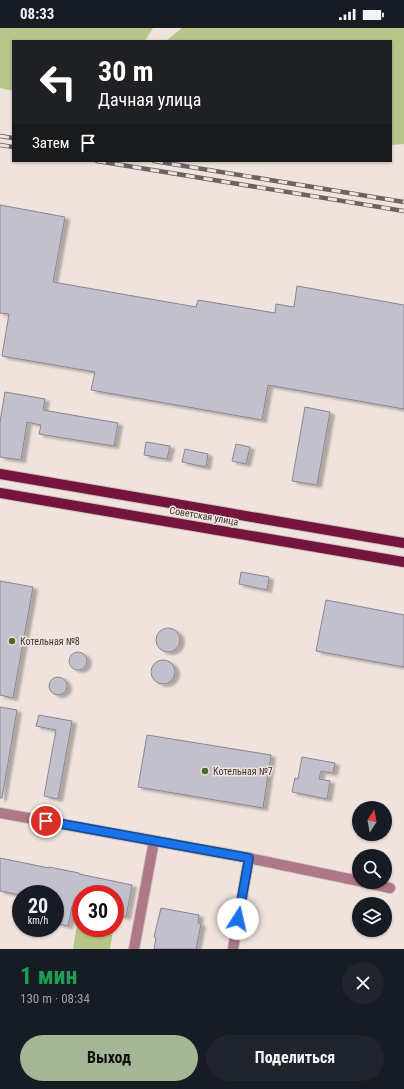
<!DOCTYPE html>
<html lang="ru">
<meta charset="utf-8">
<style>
:root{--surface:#171b24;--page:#20242c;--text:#f1f3f6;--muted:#9ea1a6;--accent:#a5b697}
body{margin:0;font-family:"Roboto Condensed",sans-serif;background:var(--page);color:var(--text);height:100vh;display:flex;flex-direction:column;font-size:15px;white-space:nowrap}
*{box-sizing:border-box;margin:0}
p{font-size:13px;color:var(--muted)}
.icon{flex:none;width:22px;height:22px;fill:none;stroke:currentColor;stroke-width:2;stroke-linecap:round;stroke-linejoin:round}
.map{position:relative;height:921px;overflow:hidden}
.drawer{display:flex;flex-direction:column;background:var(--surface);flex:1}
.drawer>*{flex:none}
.top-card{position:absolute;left:12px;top:12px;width:380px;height:122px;border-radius:0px;box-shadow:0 1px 3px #0004;background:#202124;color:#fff;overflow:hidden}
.needle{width:26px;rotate:11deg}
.tools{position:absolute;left:352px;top:773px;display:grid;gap:8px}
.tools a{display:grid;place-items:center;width:40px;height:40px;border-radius:50%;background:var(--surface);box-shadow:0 1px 3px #0004;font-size:20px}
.speed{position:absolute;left:12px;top:857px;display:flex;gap:8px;font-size:20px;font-weight:700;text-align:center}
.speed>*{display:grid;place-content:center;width:52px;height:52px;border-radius:50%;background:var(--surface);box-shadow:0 1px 3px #0004;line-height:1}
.speed small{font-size:10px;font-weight:400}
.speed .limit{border:6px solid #d22;background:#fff;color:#111}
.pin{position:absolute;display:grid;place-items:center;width:34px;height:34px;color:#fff;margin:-17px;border:2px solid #fff;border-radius:50%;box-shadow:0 1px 4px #0007}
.me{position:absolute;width:44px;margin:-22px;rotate:10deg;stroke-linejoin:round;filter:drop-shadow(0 0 3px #0008)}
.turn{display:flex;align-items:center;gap:14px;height:84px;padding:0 20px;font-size:18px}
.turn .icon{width:52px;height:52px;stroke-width:2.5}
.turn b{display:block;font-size:28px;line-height:34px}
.then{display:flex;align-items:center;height:38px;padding:0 20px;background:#0003;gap:8px;font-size:15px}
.round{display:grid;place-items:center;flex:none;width:42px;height:42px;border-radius:21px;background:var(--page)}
.summary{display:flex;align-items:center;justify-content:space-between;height:68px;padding:0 20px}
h1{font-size:24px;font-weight:700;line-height:30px;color:#1e9e55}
.cta{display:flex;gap:8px;margin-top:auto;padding:8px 20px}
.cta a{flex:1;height:46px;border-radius:24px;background:var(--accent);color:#111;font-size:16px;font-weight:700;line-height:46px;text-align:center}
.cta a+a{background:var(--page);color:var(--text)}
.status{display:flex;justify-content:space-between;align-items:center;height:28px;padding:0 20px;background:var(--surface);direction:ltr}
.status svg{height:11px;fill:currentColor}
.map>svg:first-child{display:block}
</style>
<div class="status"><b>08:33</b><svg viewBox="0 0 49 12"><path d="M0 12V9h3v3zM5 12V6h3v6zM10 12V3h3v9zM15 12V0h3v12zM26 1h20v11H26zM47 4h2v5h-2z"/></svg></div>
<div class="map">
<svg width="404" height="921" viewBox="0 0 404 921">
<defs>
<filter id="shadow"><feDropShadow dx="4.5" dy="2.5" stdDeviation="1" flood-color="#0004"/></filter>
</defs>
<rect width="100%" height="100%" fill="#f0e2dc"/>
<g fill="#b8c589">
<path d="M0,0H153L145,13H13V63L0,60Z"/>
<path d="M182,0H404V116L391,117V13H166Z"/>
<path d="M77,896L81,897V900H96L113,903L110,921H73Z"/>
</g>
<g fill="#c2c0cd" stroke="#898792" filter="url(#shadow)">
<path d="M0,177L65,189L53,254L196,279L198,272L275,285L276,276L294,279L297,258L404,277V381L268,357L262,392L91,362L95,344L2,328L9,286L0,285Z"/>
<path d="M5,364L45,371L43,382L118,395L114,418L39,406L41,397L27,394L21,432L0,429V394Z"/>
<path d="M305,379L330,384L317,457L292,453Z"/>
<path d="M146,414L170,418L167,431L144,427Z"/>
<path d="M236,416L250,419L246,436L232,433Z"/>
<path d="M185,421L208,426L206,439L182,434Z"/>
<path d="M241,544L269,549L267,562L239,556Z"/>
<path d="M0,553L33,559L13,670L0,667Z"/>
<path d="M326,572L404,587V639L316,623Z"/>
<circle cx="168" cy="612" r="12"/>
<circle cx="78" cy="633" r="9"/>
<circle cx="163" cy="644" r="12"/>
<circle cx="58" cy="658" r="9"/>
<path d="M0,679L17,682L2,770H0Z"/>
<path d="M39,687L72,693L58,771L44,768L56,702L36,698Z"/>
<path d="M147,707L271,727L263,780L138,759Z"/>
<path d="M302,729L335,735L333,745L321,743L319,751L330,753L327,771L292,764L295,750L298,751Z"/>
<path d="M0,830L49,840V839L79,845V846L132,857L126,889L115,886V866H81V879L72,878L68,898L55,895V866H21V867L0,863Z"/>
<path d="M161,880L199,887L198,895L201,896L196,921H154L156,910L154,909Z"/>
</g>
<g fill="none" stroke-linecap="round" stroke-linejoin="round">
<defs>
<g id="minor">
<path d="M0,785L249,830L233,921"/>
<path d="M249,830L359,853"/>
<path d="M363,854L390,860"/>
<path d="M134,921L154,813"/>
</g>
<g id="major">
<path d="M0,446L404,515"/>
<path d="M0,465L404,534"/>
</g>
</defs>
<use href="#minor" stroke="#ccc0ba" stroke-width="12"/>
<use href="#major" stroke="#ccc0ba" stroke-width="12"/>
<use href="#minor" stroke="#af7887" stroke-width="10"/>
<use href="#major" stroke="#75143c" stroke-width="10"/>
<defs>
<g id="rail">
<path d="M0,108L13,110"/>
<path d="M0,117L13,119"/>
<path d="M97,133L404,183"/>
<path d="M154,133L404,174"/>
</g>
</defs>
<use href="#rail" stroke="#6a6360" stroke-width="4.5"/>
<use href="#rail" stroke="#f0e2dc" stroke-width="3" stroke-dasharray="9" stroke-linecap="butt"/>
</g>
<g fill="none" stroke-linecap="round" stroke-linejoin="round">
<defs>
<path id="route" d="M46,793L249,830L238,891"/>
</defs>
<use href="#route" stroke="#114b97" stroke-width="10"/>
<use href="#route" stroke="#1a73e8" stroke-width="7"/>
</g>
<g fill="#496c23" stroke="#f0e2dc" stroke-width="1.5">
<circle cx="12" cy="613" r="4"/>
<circle cx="205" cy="743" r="4"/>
</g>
<g text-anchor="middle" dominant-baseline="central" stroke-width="3" stroke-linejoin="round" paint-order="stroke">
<g font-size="10" fill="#3b3634" stroke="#f0e2dc">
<text transform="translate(204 488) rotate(10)">Советская улица</text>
</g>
<g font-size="10" fill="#3b3634" stroke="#f0e2dc" text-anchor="start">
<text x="20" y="613">Котельная №8</text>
<text x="213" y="743">Котельная №7</text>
</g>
</g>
</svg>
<div class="tools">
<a><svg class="needle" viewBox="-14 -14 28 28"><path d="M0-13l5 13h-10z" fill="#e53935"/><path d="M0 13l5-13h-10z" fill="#9ea1a6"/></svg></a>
<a><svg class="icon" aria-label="search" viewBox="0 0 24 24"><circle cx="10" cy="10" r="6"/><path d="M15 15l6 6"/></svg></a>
<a><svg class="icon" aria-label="layers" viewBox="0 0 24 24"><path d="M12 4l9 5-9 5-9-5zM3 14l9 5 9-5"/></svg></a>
</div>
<div class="speed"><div>20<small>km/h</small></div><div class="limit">30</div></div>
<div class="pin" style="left:46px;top:793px;background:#d93025"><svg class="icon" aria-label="arrive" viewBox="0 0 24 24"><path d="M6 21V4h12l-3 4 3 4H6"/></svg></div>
<svg class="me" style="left:238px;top:891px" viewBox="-20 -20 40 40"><circle r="19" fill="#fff"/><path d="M0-13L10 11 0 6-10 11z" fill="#1a73e8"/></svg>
<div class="top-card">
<div class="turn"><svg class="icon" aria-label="left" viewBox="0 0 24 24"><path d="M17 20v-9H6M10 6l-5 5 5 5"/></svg><div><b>30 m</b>Дачная улица</div></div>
<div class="then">Затем<svg class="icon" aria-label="arrive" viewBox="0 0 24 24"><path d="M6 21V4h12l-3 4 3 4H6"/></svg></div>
</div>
</div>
<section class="drawer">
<div class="summary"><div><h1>1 мин</h1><p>130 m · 08:34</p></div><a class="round"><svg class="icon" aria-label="close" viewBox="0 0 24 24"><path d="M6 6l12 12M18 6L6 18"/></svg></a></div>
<div class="cta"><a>Выход</a><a>Поделиться</a></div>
</section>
